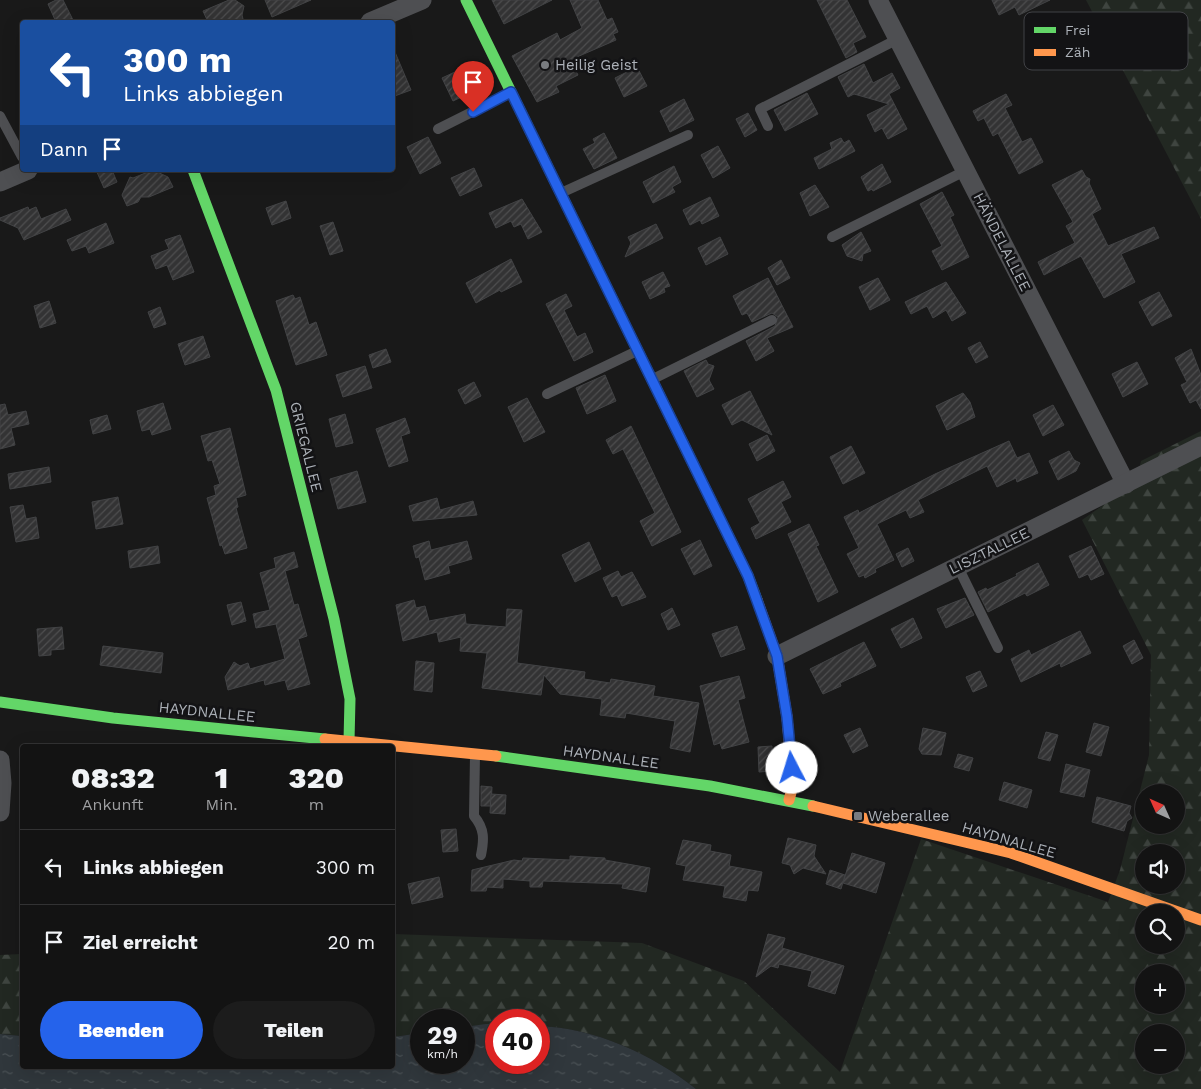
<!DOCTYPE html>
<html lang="de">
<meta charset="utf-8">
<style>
:root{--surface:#131313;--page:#1c1c1c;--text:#f1f3f6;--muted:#9d9ea0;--line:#323233;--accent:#2563eb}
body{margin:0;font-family:"Work Sans",sans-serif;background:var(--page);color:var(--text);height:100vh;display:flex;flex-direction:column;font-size:19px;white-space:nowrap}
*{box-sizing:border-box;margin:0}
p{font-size:16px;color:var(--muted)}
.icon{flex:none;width:28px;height:28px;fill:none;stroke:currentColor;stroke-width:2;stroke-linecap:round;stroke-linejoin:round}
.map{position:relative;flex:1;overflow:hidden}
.details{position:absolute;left:20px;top:744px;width:375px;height:325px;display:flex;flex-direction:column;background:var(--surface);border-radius:5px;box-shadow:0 5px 20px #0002,0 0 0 1px var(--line)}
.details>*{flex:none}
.guide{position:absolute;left:20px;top:20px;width:375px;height:152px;border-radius:5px;box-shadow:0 5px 20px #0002,0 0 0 1px var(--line);background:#1a4fa0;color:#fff;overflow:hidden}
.needle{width:32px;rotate:315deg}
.buttons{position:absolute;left:1135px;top:784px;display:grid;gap:10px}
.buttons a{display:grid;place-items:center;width:50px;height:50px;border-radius:50%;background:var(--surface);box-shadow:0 5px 20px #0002,0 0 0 1px var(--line);font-size:25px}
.speed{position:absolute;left:410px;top:1009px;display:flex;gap:10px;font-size:25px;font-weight:700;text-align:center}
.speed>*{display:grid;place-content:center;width:65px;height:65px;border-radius:50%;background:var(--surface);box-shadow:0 5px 20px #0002,0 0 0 1px var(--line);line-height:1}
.speed small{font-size:12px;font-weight:400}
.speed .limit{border:8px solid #d22;background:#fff;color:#111}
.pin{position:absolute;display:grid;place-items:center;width:42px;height:42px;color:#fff;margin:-51px -21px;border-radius:50% 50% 50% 0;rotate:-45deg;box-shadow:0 0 5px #0007}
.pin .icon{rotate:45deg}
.me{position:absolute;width:55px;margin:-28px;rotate:355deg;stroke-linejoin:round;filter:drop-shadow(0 0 4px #0008)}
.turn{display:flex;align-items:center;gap:18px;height:105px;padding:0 20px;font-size:22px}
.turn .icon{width:65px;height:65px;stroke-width:2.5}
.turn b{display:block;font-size:35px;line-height:42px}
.then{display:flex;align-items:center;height:48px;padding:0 20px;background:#0003;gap:10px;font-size:19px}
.eta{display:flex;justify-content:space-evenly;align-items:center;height:85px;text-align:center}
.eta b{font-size:30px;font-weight:800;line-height:35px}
.primary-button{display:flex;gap:10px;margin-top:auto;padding:10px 20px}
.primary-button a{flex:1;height:58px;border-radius:30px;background:var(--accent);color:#fff;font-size:20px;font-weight:800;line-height:58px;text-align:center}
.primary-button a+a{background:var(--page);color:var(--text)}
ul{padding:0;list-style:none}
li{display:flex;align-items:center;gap:15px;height:75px;padding:0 20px;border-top:1px solid var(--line)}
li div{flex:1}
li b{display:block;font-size:19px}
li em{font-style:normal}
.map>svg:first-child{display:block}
</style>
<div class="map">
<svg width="1201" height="1089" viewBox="0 0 1201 1089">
<defs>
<pattern id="forest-firs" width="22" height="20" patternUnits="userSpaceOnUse" patternTransform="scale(1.25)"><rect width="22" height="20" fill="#222822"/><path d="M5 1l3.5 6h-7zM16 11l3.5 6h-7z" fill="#3f4540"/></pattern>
<pattern id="water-ripples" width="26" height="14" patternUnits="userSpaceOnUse" patternTransform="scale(1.25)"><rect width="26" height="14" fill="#30373c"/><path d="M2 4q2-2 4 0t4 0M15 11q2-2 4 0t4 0" fill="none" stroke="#4b5256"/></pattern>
<pattern id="building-hatch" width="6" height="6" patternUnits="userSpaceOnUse" patternTransform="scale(1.25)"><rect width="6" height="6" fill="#333334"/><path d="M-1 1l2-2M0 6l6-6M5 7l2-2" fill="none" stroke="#4e4e4f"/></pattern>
</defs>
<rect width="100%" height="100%" fill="#191919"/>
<g fill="url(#forest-firs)" fill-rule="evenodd">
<path d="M1086,0H1201V219Z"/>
<path d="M1201,431V1089H696C652,1054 595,1028 539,1026V1020H496V1024L464,1027V1020H421V1033L393,1037V934L642,943L744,981L840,1072L921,839L1108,902L1120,870L1149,755L1151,655L1082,520L1136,482L1141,461ZM1144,792H1176V825H1144ZM1144,852H1176V885H1144ZM1144,912H1176V945H1144ZM1144,972H1176V1005H1144ZM1144,1032H1176V1065H1144Z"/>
<path d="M22,954V1036L0,1034V955Z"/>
</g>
<path fill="url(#water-ripples)" d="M486,1024H496V1062H539V1026C595,1028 652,1054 696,1089H0V1034L22,1036V1066H392L393,1037L421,1033V1062H464V1027Z"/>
<g fill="url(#building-hatch)" stroke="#424345">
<path d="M56,0H63L74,22H56L48,4Z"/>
<path d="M229,0H235L244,6L242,15L243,19L235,22H208L203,11Z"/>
<path d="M265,0H311L272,17Z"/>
<path d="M492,0H552L504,24Z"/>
<path d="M570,0H598L607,20L612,18L618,32L613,34L616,40L570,60L578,75L556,86L559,92L537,102L512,56L557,33L560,40L582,28Z"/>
<path d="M817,0H847L866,37L853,43L857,52L846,58Z"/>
<path d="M992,0H1050L1019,15L1015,7L999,15Z"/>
<path d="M392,45L411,90L392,97Z"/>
<path d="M864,64L873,83L892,73L900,88L889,94L907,129L888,139L882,128L875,132L867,115L889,104L854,94L848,97L838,77Z"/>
<path d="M637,67L647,86L624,97L615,78Z"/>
<path d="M457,71L468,94L453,101L442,78Z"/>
<path d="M807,93L818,114L785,131L774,110Z"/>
<path d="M1006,94L1012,105L1005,108L1022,142L1031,138L1043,162L1019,174L998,133L993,136L984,118L978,121L973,111Z"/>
<path d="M684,99L694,120L670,132L660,111Z"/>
<path d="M748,113L757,130L745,137L736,119Z"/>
<path d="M604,133L617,158L594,169L583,149L595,143L593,139Z"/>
<path d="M428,137L441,163L420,174L407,147Z"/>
<path d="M841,138L844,143L849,140L855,151L819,169L814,158L832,149L830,143Z"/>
<path d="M718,146L730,168L713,178L701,155Z"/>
<path d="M882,164L891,182L873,191L872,189L868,191L861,177Z"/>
<path d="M674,166L681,182L672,187L675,192L653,203L643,182Z"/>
<path d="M474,168L482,186L460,196L451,178Z"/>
<path d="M96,170H112L117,182L104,188Z"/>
<path d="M153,170L168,177L173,187L149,197H141L138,202L127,206L122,195L130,177L133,178Z"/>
<path d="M1082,170L1086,177L1090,179L1089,183L1101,209L1092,214L1108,246L1154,227L1159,238L1121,254L1135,282L1104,298L1081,256L1044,275L1038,262L1075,243L1066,226L1073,222L1052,185Z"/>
<path d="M815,185L829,207L810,216L800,193Z"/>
<path d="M942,192L954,215L950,217L969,257L942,270L932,251L942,246L920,204Z"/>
<path d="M710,197L719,216L702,224L700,220L690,225L683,210Z"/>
<path d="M522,199L542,232L528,239L521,224L514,227L511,221L496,228L489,213Z"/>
<path d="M286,201L291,218L272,225L266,208Z"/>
<path d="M28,207L29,210L36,207L41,219L66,209L71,220L24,240L18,228L0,220V218Z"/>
<path d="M333,222L343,251L330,255L320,226Z"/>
<path d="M106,223L114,243L89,253L86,246L72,251L67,240Z"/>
<path d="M656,224L663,238L625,257L631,243L628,237Z"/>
<path d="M861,232L871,251L863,254L862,261L847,256L842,245Z"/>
<path d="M180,235L194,272L173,280L167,265L156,269L151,256L169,249L165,240Z"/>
<path d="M720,237L728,254L706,265L698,248Z"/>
<path d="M511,259L522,282L501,292L500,290L476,303L466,283Z"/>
<path d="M781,260L790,278L777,285L768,268Z"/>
<path d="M663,272L670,286L664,288L665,292L650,299L642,282Z"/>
<path d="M768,278L793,327L767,338L774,351L756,361L746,341L775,326L778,317L772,313L752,322L747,313L742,315L733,296Z"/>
<path d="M878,278L890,300L870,310L859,287Z"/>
<path d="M946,282L966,313L952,321L946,310L933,318L927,306L911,314L905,302Z"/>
<path d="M1159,292L1172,316L1152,326L1139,302Z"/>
<path d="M566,294L572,306L564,310L577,337L585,333L593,352L574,361L546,304Z"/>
<path d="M293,295L295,299L300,297L309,325L316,322L327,355L296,365L276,301Z"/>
<path d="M49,301L56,323L40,328L34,306Z"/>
<path d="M160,307L166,324L154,328L148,312Z"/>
<path d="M203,336L210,357L185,365L178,344Z"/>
<path d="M980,342L988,357L976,363L968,348Z"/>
<path d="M386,349L391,362L373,368L369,355Z"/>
<path d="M1191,349L1201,375V409L1196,400L1190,403L1181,385L1187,382L1175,358Z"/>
<path d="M706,360L708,364L714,366L709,380L714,389L697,397L684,371Z"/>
<path d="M1137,362L1148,384L1123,397L1112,374Z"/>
<path d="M365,366L372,388L343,397L336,375Z"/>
<path d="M605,375L616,401L587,414L576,388Z"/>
<path d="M474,382L481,396L465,404L458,390Z"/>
<path d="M750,391L772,435L742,420L732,425L722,405Z"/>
<path d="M963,393L970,402L975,417L947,430L936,406Z"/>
<path d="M527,398L545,432L524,442L508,407Z"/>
<path d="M163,403L171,429L152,435L150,429L142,431L137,411Z"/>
<path d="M5,404L8,415L26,411L29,424L11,428L15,445L0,449V405Z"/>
<path d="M1053,405L1064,425L1043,436L1033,415Z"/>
<path d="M345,414L353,443L336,447L329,419Z"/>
<path d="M107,415L111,429L93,434L90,420Z"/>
<path d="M405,418L410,433L401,436L408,461L389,467L376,429Z"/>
<path d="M631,426L681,532L652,546L640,521L655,513L623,449L613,454L606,440Z"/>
<path d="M230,428L246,495L236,498L238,507L236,508L247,548L225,554L222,545L220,546L207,498L216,495L214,486L220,484L212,460L208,461L201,436Z"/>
<path d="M767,435L775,451L757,461L749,444Z"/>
<path d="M1009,441L1017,458L1029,453L1038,473L1017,482L1016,478L997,487L987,466L918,500L924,512L910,518L906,510L877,524L894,560L875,569L876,572L865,578L864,575L859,577L847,554L859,548L844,517L858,510L859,513L935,474Z"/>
<path d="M851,446L865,473L843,484L830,457Z"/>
<path d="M1069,451L1074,460L1080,463L1076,471L1058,480L1049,461Z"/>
<path d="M49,467L51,482L10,489L8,474Z"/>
<path d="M357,471L366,502L338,509L330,479Z"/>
<path d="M783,481L791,497L781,502L791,522L756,539L751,528L760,523L748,499Z"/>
<path d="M118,497L123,524L96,529L92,502Z"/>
<path d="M437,498L440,510L473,501L477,515L413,521L409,506Z"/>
<path d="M23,505L26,519L36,517L39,538L16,542L10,507Z"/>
<path d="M809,524L819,545L816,546L838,592L818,602L788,534Z"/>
<path d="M700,540L712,566L694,575L681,549Z"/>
<path d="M429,541L431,550L467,541L472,559L448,566L450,573L425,580L419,557L416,558L413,546Z"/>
<path d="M589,542L601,569L575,582L562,555Z"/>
<path d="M158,546L160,563L130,568L128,551Z"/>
<path d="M1091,546L1104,574L1091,580L1088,574L1079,578L1069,556Z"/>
<path d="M908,548L914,561L902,567L896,554Z"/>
<path d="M294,552L298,567L285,571L294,605L298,604L307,636L298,639L310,684L288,690L285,680L265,685L264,680L228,690L225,677L234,662L240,666L248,663L250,669L285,659L276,624L256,628L253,614L270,610L260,573L276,568L274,558Z"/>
<path d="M1038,563L1049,585L1027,596L1025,593L988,612L978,592L986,588L987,590L1017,576L1016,574Z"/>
<path d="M618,571L621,577L632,572L646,597L622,606L617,595L612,597L603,578Z"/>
<path d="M965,598L974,615L946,628L937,609Z"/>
<path d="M414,600L416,608L425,606L429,621L465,614L466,624L506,627L507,609L522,610L517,663L585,672L584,679L610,683L611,679L655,686L653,696L699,703L690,752L670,748L675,721L626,713L625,718L600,715L602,699L560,694L544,675L541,695L482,688L487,653L460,651L461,637L439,642L437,632L403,641L396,605Z"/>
<path d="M241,602L246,621L232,625L227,605Z"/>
<path d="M672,608L680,625L668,630L661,614Z"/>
<path d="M913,618L922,638L901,648L891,629Z"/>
<path d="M737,626L745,649L721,657L712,634Z"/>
<path d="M62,627L64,649L51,650V655L39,656L37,629Z"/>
<path d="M1080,631L1091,653L1061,667L1060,663L1021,682L1011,659L1029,650L1031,655Z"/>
<path d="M1134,640L1143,658L1132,664L1123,646Z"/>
<path d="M864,642L876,666L840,683L841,686L823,694L810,669Z"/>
<path d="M103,646L163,653L161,673L100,665Z"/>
<path d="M416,661L434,663L432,692L414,690Z"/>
<path d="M980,671L987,686L973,692L966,677Z"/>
<path d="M739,676L745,698L738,700L749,742L722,749L720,743L714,745L700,686Z"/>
<path d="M1094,723L1109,727L1101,756L1086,752Z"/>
<path d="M860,728L868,746L853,753L844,735Z"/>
<path d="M923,728L946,733L941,755L922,754L919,749Z"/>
<path d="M1046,732L1058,735L1050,761L1038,758Z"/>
<path d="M772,746L773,771L759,772L758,747Z"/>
<path d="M958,754L973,758L969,771L954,767Z"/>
<path d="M1066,764L1090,770L1084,797L1060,792Z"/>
<path d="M1004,782L1032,790L1027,808L999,800Z"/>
<path d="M481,786L492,787L491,806H481Z"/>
<path d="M491,794L506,795L505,814L490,813Z"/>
<path d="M1097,797L1131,806L1129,813L1132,818L1127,821L1124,831L1092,822Z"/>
<path d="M456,829L458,851L443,852L441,830Z"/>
<path d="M788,838L816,845L814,856L826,874L803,868L794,874L790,865L782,863Z"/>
<path d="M683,840L711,845L710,851L731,855L729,866L762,872L758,891L748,890L746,901L723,897L725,886L683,880L686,866L676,864Z"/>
<path d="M852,853L885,863L876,893L843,883Z"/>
<path d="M570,856L605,858V860L650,868L646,892L622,888L623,884L543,881L542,887H530V881L503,879V888L487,887L486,891H471L472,870L514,860L522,861L523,858L570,860Z"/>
<path d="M830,870L845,875L841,889L826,884Z"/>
<path d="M439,877L443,897L412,904L408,884Z"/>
<path d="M768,934L785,938L782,948L844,966L835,994L808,986L812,971L779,964L778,968L771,966L756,977Z"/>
</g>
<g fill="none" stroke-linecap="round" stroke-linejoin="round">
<g stroke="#4e4f52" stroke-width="10">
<path d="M0,116L22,157"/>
<path d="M768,126L760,109L898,39"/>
<path d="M438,129L510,93"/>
<path d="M561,193L688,135"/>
<path d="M832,237L965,171"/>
<path d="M653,379L772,320"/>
<path d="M547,394L637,351"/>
<path d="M958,567L998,648"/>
<path d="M475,755L474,816C485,829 484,840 481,855"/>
</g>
<g stroke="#4e4f52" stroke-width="19">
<path d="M878,0L1126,484"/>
<path d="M370,22L422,0"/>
<path d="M0,182L28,170"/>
<path d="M777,656L1201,446"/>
<path d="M0,760L2,783L0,812"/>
</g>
<g stroke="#63d668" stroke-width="11">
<path d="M466,0L748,576L757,600"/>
<path d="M193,170L276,390L334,619L350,699L349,741"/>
<path d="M0,702L113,718L325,739"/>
<path d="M496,756L710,786L813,806"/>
</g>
<g stroke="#ff974d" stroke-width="11">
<path d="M757,600L777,656L787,717L793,785L789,800"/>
<path d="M325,739L496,756"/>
<path d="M813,806L1011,853L1201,920"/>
</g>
</g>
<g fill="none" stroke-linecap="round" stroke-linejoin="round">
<defs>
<path id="route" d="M473,112L511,92L748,576L777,656L787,717L792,768"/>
</defs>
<use href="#route" stroke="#184099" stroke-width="12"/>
<use href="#route" stroke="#2563eb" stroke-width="9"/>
</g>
<g fill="#797c80" stroke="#131315" stroke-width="2">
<circle cx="545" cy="65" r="5"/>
<rect x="853" y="811" width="10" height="10" rx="2.5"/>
</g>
<g text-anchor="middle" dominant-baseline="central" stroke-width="5" stroke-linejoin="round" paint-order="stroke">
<g font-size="15" fill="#acb1b8" stroke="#131315" text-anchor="start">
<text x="555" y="65">Heilig Geist</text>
<text x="868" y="816">Weberallee</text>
</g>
<g font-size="15" fill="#acb1b8" stroke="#131315">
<text transform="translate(1002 242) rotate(63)">HÄNDELALLEE</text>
<text transform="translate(306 447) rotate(76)">GRIEGALLEE</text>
<text transform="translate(989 551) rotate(-26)">LISZTALLEE</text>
<text transform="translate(207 712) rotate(6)">HAYDNALLEE</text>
<text transform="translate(611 757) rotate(8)">HAYDNALLEE</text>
<text transform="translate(1009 840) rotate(16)">HAYDNALLEE</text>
</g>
</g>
<rect x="1024" y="12" width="164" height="58" rx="8" fill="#131315" stroke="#414246" stroke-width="1"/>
<rect x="1034" y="27" width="22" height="6" fill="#63d668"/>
<rect x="1034" y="49" width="22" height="7" fill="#ff974d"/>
<g font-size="14" fill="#acb1b8">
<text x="1065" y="35">Frei</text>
<text x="1065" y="57">Zäh</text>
</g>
</svg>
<div class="buttons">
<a><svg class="needle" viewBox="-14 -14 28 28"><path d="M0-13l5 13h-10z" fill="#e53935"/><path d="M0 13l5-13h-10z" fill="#9d9ea0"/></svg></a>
<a><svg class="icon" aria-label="sound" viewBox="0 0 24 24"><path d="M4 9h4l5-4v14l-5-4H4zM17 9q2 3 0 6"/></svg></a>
<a><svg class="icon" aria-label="search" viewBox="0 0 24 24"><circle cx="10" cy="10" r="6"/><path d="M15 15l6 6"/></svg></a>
<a>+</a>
<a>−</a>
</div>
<div class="speed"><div>29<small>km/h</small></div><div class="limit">40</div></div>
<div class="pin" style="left:473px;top:112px;background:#d93025"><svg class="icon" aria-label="arrive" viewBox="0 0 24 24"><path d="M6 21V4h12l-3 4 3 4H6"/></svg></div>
<svg class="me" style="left:792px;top:768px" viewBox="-20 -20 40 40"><circle r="19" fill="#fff"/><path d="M0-13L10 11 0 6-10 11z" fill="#2563eb"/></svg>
<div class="guide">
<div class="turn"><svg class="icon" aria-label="left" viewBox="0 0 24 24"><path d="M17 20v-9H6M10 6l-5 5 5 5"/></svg><div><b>300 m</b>Links abbiegen</div></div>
<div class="then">Dann<svg class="icon" aria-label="arrive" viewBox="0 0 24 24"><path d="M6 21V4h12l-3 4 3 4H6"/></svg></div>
</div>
<section class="details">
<div class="eta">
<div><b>08:32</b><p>Ankunft</p></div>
<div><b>1</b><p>Min.</p></div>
<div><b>320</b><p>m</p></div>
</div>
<ul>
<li><svg class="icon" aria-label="left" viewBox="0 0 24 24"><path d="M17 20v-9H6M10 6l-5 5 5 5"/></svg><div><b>Links abbiegen</b></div><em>300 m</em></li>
<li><svg class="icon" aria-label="arrive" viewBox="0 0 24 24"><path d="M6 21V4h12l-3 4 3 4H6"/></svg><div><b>Ziel erreicht</b></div><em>20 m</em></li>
</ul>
<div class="primary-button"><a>Beenden</a><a>Teilen</a></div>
</section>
</div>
